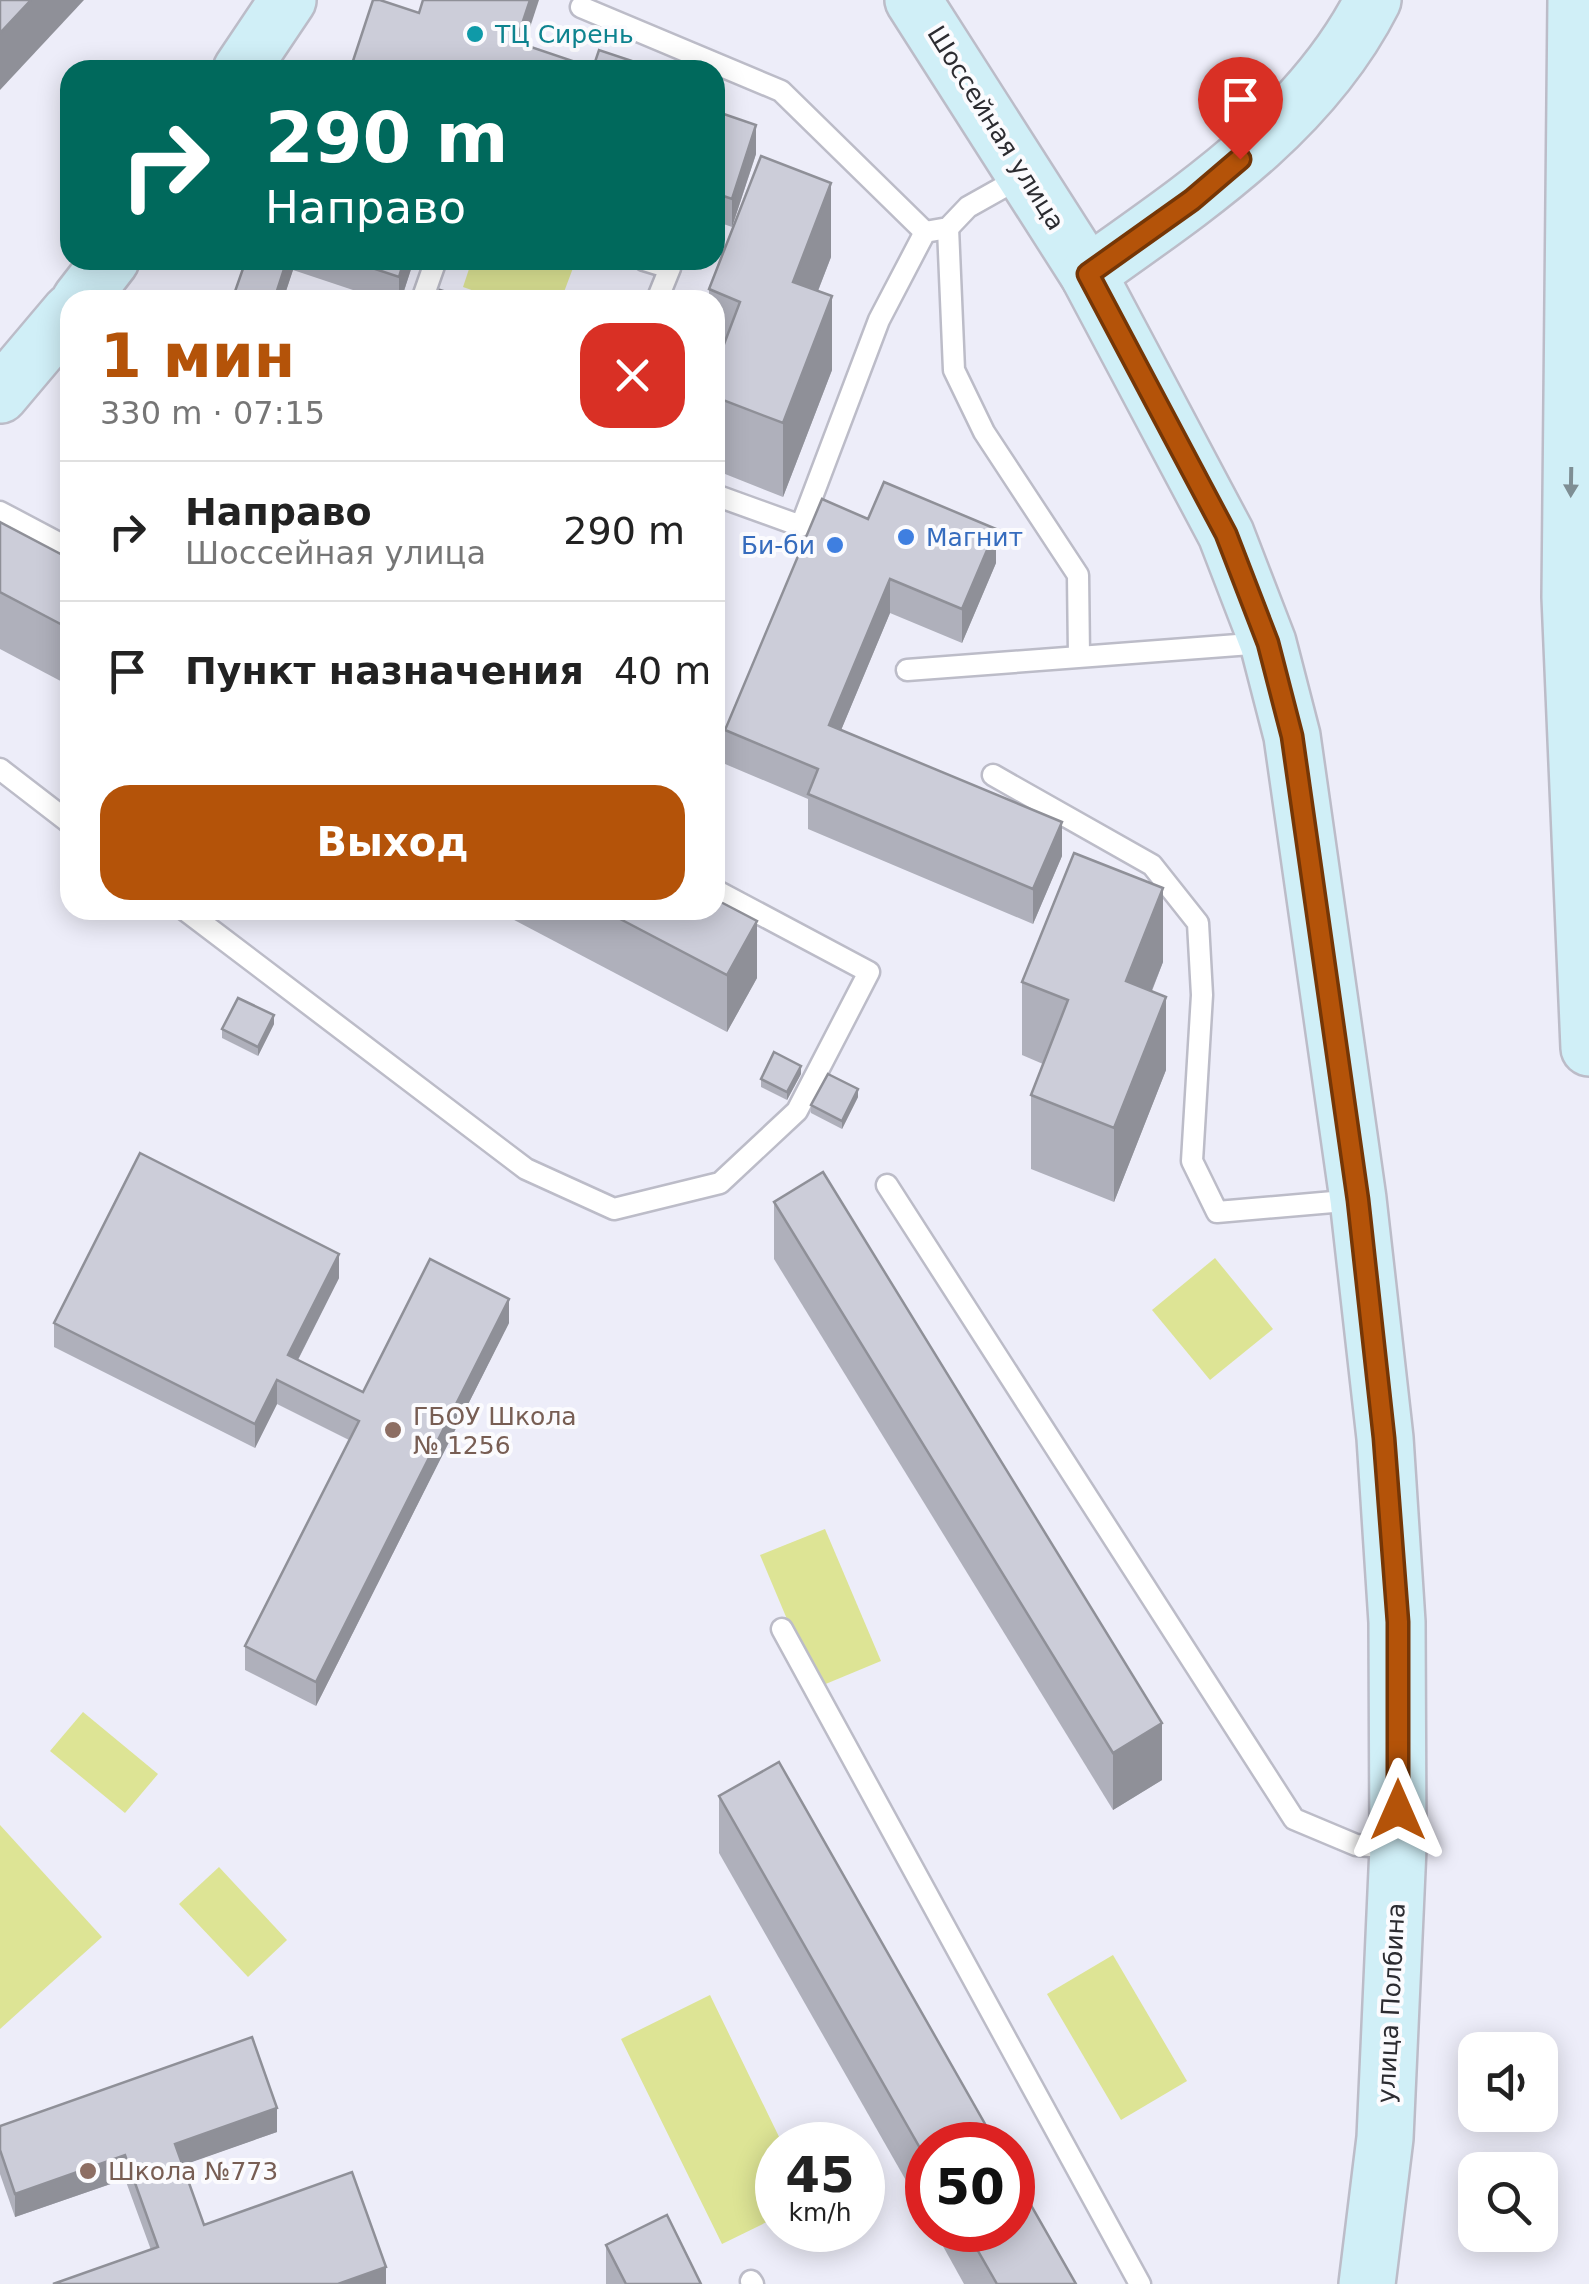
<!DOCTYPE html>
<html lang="ru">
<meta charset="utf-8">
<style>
:root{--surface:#fff;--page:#f2f2f2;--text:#222;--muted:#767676;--line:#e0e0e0;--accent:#b45309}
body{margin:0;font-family:"DejaVu Sans",sans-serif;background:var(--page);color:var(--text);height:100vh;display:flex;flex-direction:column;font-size:38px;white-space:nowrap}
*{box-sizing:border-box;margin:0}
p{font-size:32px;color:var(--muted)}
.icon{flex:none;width:55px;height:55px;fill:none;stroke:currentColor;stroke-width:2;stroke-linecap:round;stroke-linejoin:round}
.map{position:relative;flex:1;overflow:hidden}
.details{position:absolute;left:60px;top:290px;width:665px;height:630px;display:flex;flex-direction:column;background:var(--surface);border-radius:30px;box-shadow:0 5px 25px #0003}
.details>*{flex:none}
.hud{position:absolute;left:60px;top:60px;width:665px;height:210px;border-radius:30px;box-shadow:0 5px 25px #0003;background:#00695c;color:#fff;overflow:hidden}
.fabs{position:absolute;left:1458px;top:2032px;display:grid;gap:20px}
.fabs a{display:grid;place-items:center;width:100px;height:100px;border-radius:20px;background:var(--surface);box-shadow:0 5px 25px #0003;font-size:50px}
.speed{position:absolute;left:755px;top:2122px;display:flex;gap:20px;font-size:50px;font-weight:700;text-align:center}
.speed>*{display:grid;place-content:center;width:130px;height:130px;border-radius:50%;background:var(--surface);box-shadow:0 5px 25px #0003;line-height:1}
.speed small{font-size:25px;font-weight:400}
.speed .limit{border:15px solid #d22;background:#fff;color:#111}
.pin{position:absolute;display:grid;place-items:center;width:85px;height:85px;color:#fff;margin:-102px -42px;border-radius:50% 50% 50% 0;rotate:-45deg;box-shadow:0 0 10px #0007}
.pin .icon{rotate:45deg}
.me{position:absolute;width:110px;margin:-55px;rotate:0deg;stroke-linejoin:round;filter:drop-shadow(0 0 8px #0008)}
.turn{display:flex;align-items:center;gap:35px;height:210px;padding:0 40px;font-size:45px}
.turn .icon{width:130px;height:130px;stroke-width:2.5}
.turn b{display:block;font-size:70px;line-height:85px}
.round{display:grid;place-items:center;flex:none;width:105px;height:105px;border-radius:30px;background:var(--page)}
.head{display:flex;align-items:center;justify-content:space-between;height:170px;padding:0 40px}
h1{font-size:60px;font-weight:700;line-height:75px;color:var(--accent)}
.primary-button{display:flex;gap:20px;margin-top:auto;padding:20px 40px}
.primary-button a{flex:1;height:115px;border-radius:30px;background:var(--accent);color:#fff;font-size:40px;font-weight:700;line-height:115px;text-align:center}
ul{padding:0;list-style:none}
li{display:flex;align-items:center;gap:30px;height:140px;padding:0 40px;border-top:2px solid var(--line)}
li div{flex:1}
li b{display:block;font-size:38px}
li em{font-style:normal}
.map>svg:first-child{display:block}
</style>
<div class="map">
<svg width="1589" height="2284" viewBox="0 0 1589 2284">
<rect width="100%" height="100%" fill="#ededf9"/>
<g fill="#dde495">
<path d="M472,260H576L561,300H500L463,287Z"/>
<path d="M1215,1258L1273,1329L1210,1380L1152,1310Z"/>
<path d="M825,1529L881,1661L816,1688L760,1555Z"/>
<path d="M83,1712L158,1774L125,1813L50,1751Z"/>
<path d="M0,1825L102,1937L0,2029Z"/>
<path d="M219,1867L287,1940L248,1977L179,1904Z"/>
<path d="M1113,1955L1187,2081L1121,2120L1047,1994Z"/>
<path d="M710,1995L783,2145H778L777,2217L722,2244L621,2039Z"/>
</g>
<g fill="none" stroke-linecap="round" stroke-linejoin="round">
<defs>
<g id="service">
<path d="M581,7L781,91L925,232"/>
<path d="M948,228L954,370L984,432L1078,575L1079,656"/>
<path d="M644,260L670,268L657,300"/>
<path d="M422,300L436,260"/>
<path d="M715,495L801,526L879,320L925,232L948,228L968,207L1025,175"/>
<path d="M0,512L70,549"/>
<path d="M907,670L1264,643"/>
<path d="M0,769L70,823"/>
<path d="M993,775L1152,865L1198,923L1202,995L1192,1161L1217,1212L1356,1200"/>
<path d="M185,910L526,1169L614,1209L720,1183L797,1111L869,972L715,890"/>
<path d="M887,1185L1294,1819L1356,1845L1398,1848"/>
<path d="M782,1629L1140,2284"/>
<path d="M751,2281L753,2284"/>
</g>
<g id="secondary">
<path d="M913,0L1088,274L1226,534L1268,643L1292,736L1358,1199L1385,1438L1397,1622L1398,1848L1385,2138L1367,2284"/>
<path d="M1576,0L1570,597L1589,1048"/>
<path d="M241,70L288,0"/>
<path d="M1088,274C1196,197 1312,121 1373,0"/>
<path d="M80,300L111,260"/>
<path d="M0,395L70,312"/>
</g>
</defs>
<use href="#service" stroke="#bcbcc8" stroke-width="25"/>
<use href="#secondary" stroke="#bcbcc8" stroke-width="60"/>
<use href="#service" stroke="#fff" stroke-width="20"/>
<use href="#secondary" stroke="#d0eff7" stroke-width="55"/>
</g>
<g fill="#afb0bb">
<path d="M715,111L756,154L732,227L715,221Z"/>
<path d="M831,257L818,291L832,370L783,497L715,470V300H709V289Z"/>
<path d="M246,260H414L401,300H383L293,270L283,300H232Z"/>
<path d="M868,519L996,563L962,643L890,613L841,730L1062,856L1033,924L808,829V799L725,764V730Z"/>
<path d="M0,522L70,559V686L0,649Z"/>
<path d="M495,910H715L757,978L727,1032Z"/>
<path d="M1163,962L1152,991L1166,1070L1114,1202L1031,1169V1095L1043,1064L1022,1055V982Z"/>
<path d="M274,1024L258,1056L222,1038V1029Z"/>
<path d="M801,1074L787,1100L761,1087V1079Z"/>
<path d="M858,1097L842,1129L811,1113V1105Z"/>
<path d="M774,1202L1162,1780L1113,1810L774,1259Z"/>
<path d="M339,1278L298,1360L363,1392L509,1323L316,1706L245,1670V1646L349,1440L277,1404L255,1448L54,1347V1323Z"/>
<path d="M719,1796L928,2145V2219L719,1853Z"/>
<path d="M0,2126L277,2132L182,2165L204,2225L386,2284L151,2250L125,2179L15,2217L0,2174Z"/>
<path d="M934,2230H1012L1076,2284H964Z"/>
<path d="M606,2245L701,2284H606Z"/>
</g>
<g fill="#8f9098">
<path d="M31,0H84L0,90V33Z"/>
<path d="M530,0H539L516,70V42Z"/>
<path d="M756,125V154L732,227V199Z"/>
<path d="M831,183V257L793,355V282Z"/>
<path d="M287,260H293V270L283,300H274Z"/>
<path d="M404,260H414L401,300H399V277Z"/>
<path d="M832,296V370L783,497V423Z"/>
<path d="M996,529V563L962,643V609Z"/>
<path d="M890,579V613L829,759V725Z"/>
<path d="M1062,822V856L1033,924V889Z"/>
<path d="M1163,888V962L1126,1055V981Z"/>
<path d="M757,921V978L727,1032V975Z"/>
<path d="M1166,997V1070L1114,1202V1128Z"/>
<path d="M274,1015V1024L258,1056V1047Z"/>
<path d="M801,1066V1074L787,1100V1092Z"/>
<path d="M858,1089V1097L842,1129V1121Z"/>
<path d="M339,1254V1278L288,1379V1355Z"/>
<path d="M509,1299V1323L316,1706V1682Z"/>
<path d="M277,1380V1404L255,1448V1424Z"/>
<path d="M1162,1723V1780L1113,1810V1753Z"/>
<path d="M277,2108V2132L175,2168V2144Z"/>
<path d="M125,2155V2179L15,2217V2194Z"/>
<path d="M386,2267V2284H338Z"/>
</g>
<g fill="#cccdd9" stroke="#8f9098" stroke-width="2.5">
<path d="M0,0H31L0,33Z"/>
<path d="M373,0H380L419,13L423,0H530L516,42L593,68L599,50L659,70H350Z"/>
<path d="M715,111L756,125L732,199L715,193Z"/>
<path d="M761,156L831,183L793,282L832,296L783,423L715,397V368L740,302L709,289Z"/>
<path d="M246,260H287L274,300H232Z"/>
<path d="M348,260H404L399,277Z"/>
<path d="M440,290L471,300H437Z"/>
<path d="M884,482L996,529L962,609L890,579L829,725L1062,822L1033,889L808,794L818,769L725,730L822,499L868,519Z"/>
<path d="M0,522L70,559V629L0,592Z"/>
<path d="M1074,853L1163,888L1126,981L1166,997L1114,1128L1031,1095L1068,1000L1022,982Z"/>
<path d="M715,899L757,921L727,975L603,910H715Z"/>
<path d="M238,998L274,1015L258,1047L222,1029Z"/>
<path d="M774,1052L801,1066L787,1092L761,1079Z"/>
<path d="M828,1074L858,1089L842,1121L811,1105Z"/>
<path d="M140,1153L339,1254L288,1355L363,1392L430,1259L509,1299L316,1682L245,1646L359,1421L277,1380L255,1424L54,1323Z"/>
<path d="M823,1172L1162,1723L1113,1753L774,1202Z"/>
<path d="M779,1762L997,2145H928V2162L719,1796Z"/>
<path d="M252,2037L277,2108L175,2144L204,2225L352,2172L386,2267L338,2284H53L158,2247L125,2155L15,2194L0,2150V2126Z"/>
<path d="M1012,2172L1076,2284H997L966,2230H1012Z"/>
<path d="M667,2215L701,2284H626L606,2245Z"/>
</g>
<defs><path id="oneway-solid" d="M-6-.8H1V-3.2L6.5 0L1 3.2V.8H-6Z" transform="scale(2.5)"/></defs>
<use fill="#7e8e94" href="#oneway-solid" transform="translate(1571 482) rotate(91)"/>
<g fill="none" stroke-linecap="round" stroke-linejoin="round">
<defs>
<path id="route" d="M1240,159L1192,200L1088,274L1226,534L1268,643L1292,736L1358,1200L1384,1438L1398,1622V1810"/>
</defs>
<use href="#route" stroke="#753606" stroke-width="25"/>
<use href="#route" stroke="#b45309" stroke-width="18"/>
</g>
<circle fill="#0f9aa8" stroke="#fbfbfe" stroke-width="4" cx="475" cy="34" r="10"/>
<g fill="#3f7fe0" stroke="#fbfbfe" stroke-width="4">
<circle cx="906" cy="537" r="10"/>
<circle cx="835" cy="545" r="10"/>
</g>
<g fill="#8d6e63" stroke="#fbfbfe" stroke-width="4">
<circle cx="393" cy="1430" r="10"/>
<circle cx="88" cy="2171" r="10"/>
</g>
<g text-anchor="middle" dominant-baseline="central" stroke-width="8" stroke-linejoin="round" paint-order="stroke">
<g font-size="25" fill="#0d838f" stroke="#fbfbfe" text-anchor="start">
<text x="495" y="34">ТЦ Сирень</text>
</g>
<g font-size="25" fill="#2c2c31" stroke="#fbfbfe">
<text transform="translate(996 128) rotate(58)">Шоссейная улица</text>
<text transform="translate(1391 2003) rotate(-87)">улица Полбина</text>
</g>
<g font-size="25" fill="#366cbe" stroke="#fbfbfe" text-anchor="start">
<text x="926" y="537">Магнит</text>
<text x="815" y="545" text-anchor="end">Би-би</text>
</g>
<g font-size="25" fill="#785e54" stroke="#fbfbfe" text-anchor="start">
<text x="413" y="1416">ГБОУ Школа<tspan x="413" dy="29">№ 1256</tspan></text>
<text x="108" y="2171">Школа №773</text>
</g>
</g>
</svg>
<div class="fabs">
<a><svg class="icon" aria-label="sound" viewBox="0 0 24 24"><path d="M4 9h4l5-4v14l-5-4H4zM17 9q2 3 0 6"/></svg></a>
<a><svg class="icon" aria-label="search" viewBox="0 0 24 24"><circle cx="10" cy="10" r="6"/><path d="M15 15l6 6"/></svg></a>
</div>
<div class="speed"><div>45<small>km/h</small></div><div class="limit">50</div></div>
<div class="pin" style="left:1240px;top:159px;background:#d93025"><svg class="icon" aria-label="arrive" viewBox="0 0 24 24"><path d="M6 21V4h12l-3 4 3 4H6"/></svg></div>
<svg class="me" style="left:1398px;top:1810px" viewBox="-20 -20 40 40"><path d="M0-17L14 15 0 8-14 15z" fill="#b45309" stroke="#fff" stroke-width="4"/></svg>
<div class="hud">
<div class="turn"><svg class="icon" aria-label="right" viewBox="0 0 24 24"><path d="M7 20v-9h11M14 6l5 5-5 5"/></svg><div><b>290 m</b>Направо</div></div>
</div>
<section class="details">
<div class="head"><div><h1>1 мин</h1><p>330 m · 07:15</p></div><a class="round" style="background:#d93025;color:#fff"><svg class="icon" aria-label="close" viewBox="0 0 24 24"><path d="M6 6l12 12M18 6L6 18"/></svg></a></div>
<ul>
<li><svg class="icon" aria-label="right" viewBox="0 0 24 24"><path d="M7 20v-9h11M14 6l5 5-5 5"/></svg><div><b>Направо</b><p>Шоссейная улица</p></div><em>290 m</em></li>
<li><svg class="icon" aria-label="arrive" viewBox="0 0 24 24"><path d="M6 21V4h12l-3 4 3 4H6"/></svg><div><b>Пункт назначения</b></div><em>40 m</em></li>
</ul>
<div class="primary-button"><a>Выход</a></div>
</section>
</div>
